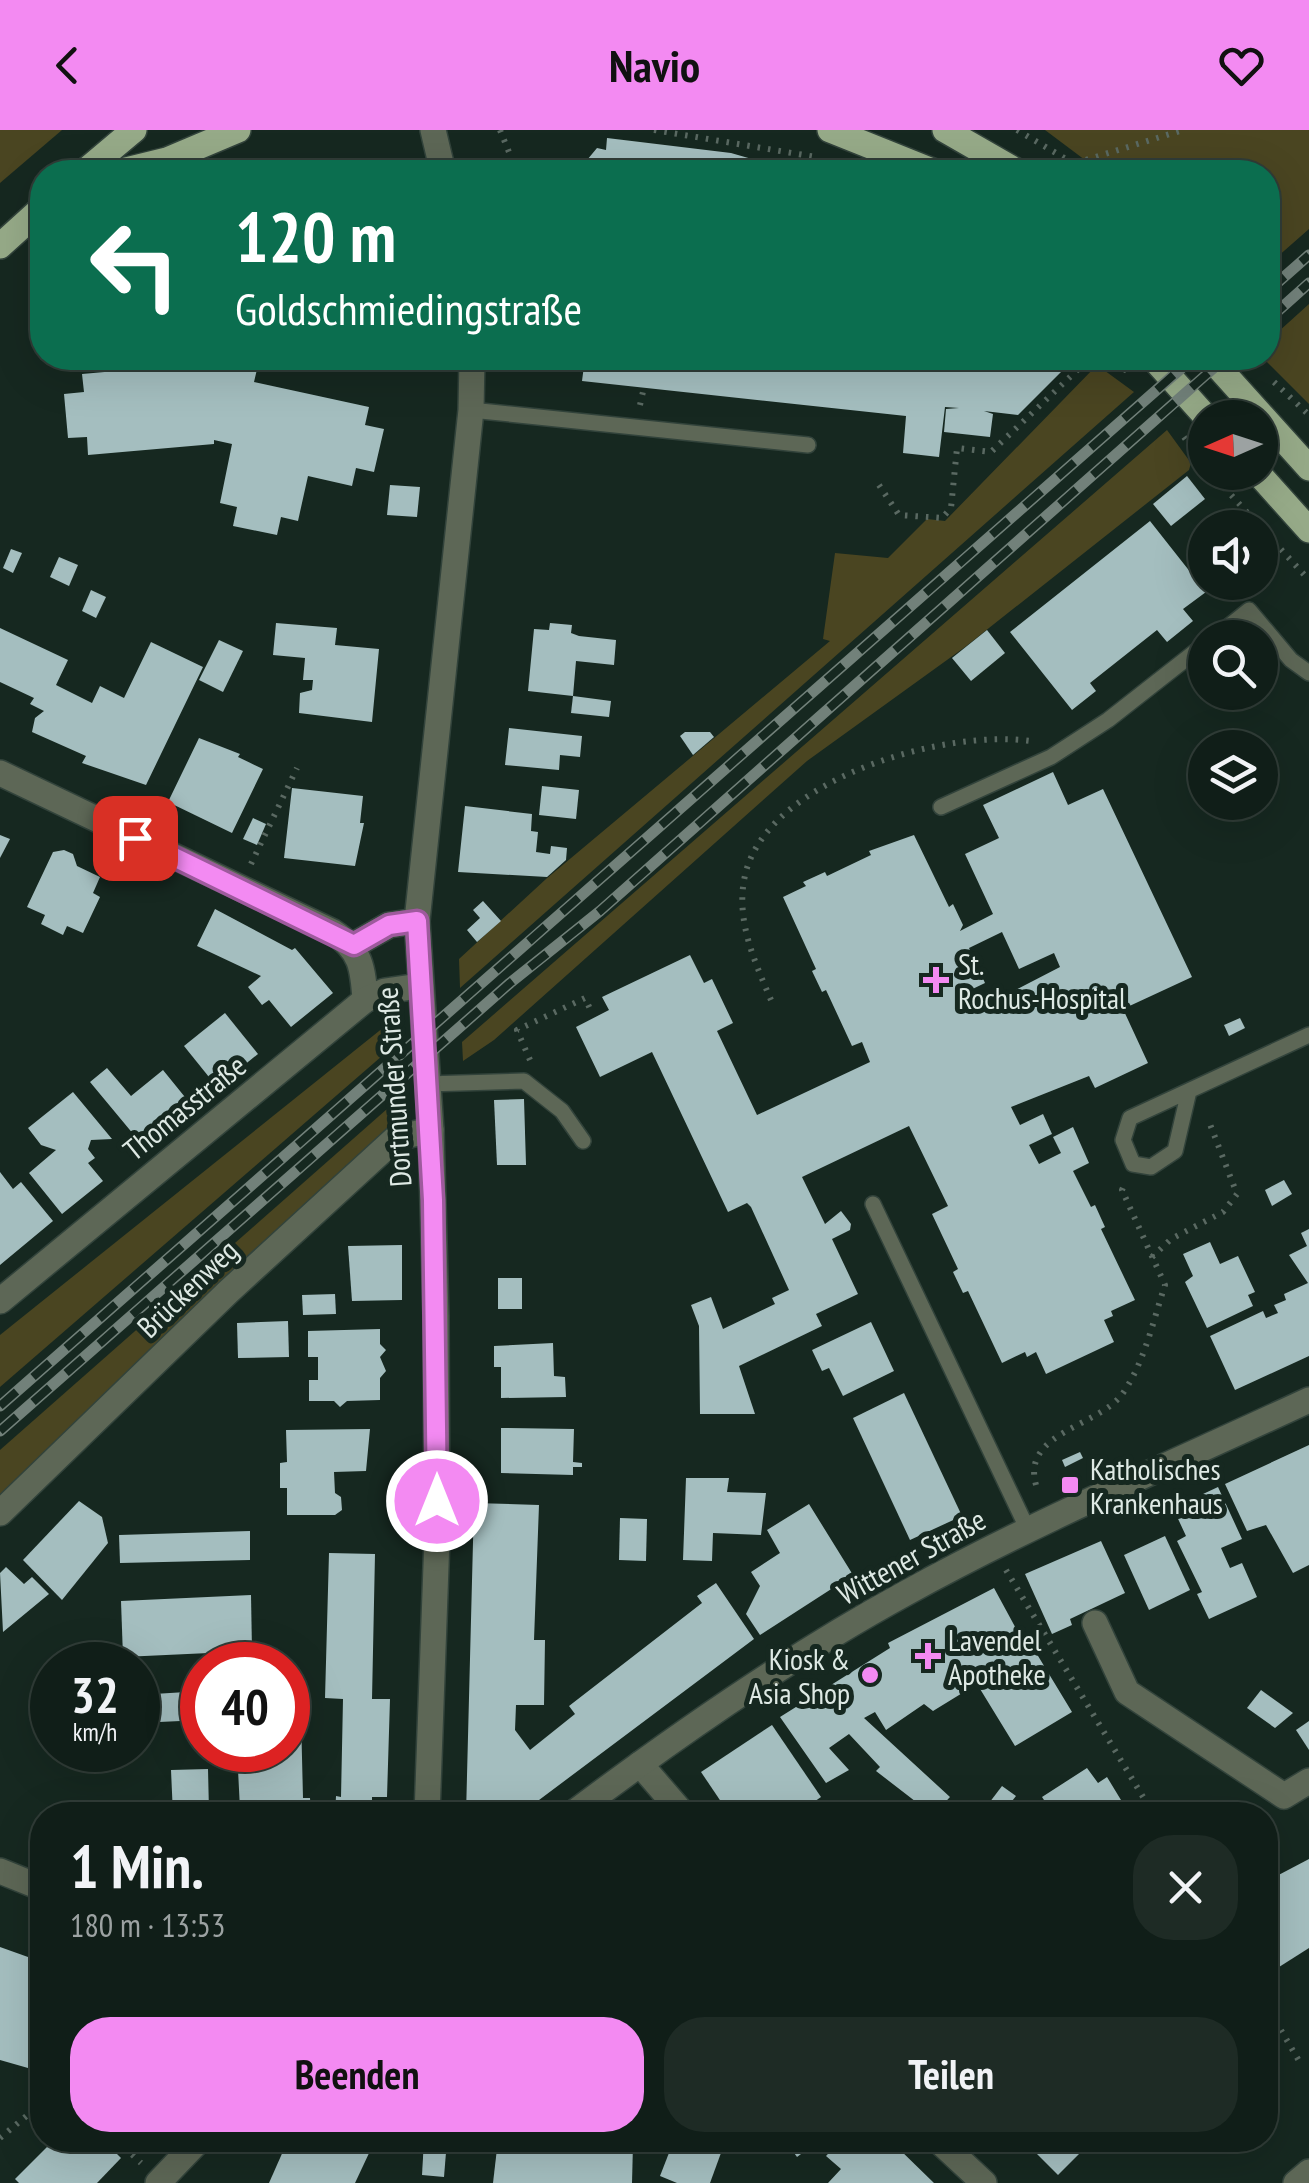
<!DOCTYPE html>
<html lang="de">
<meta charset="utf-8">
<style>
:root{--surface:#101e18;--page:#1e2b25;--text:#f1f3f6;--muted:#9ca2a2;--line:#303c37;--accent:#f38af2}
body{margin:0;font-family:"PT Sans Narrow",sans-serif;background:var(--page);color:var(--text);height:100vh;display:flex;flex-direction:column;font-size:38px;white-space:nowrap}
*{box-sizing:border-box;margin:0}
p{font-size:32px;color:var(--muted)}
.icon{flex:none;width:55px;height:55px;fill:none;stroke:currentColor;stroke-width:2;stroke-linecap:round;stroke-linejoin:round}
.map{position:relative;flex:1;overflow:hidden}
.sheet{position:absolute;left:30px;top:1672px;width:1248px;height:350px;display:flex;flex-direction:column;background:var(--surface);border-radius:40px;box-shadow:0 10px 40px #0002,0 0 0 2px var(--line)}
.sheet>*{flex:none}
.banner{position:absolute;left:30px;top:30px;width:1250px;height:210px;border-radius:40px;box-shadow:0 10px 40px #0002,0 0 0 2px var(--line);background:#0b6e4f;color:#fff;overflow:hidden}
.needle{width:65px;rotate:267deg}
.tools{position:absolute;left:1188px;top:270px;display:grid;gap:20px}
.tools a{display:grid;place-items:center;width:90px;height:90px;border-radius:50%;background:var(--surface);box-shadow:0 10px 40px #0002,0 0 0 2px var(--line);font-size:50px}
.speed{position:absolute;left:30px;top:1512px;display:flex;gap:20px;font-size:50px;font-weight:700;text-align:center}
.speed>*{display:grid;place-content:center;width:130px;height:130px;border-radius:50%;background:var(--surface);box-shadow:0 10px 40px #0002,0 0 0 2px var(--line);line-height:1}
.speed small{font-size:25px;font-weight:400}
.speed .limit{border:15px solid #d22;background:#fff;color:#111}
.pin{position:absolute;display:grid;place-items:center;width:85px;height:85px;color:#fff;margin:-42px;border-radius:20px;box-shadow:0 5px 15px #0006}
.me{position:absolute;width:110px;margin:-55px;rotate:0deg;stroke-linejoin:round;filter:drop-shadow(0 0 8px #0008)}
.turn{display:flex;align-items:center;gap:35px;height:210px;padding:0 40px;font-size:45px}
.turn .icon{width:130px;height:130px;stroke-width:2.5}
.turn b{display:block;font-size:70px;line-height:85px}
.round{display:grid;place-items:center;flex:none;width:105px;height:105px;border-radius:40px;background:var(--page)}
.headline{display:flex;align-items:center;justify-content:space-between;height:170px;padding:0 40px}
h1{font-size:60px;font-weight:800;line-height:75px}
.action{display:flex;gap:20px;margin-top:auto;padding:20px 40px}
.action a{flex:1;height:115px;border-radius:40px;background:var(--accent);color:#111;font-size:40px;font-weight:800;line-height:115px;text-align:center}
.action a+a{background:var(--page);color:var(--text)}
header{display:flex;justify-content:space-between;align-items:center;height:130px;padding:0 40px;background:var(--accent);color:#111;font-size:45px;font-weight:800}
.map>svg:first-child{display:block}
</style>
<header><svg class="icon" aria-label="back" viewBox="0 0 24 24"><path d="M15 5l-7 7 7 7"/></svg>Navio<svg class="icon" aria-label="heart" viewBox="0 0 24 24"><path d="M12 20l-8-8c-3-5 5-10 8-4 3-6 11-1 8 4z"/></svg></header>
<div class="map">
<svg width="1309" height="2053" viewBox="0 0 1309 2053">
<rect width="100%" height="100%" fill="#162820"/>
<g fill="#4a4521">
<path d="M0,0H62L0,53Z"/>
<path d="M1045,0H1309V99L1268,135V42H1101Z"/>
<path d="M1309,174V274L1263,228H1268V211Z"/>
<path d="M1097,235L1134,262L460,858L459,829L546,749L830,511L823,509L835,423L888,428L927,389L945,391Z"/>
<path d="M1167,300L1191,333L1189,340L965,517L807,631L494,910L463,931L462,912Z"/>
<path d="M394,889L397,913L0,1257V1205Z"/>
<path d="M404,964L406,980L397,995L0,1373V1320Z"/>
</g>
<g fill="#a4bebf" fill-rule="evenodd">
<path d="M607,8L731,23L797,42H577L597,18L606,20Z"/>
<path d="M126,228H222L258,235L254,252L369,277L365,295L384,299L374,342L356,338L352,356L308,346L298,391L281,387L277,405L233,396L237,377L220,373L232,314L214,310V314L88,325L87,307L68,308L64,264L84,262L82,244L127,240Z"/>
<path d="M585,228H1075L1018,285L984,281L993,284L990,307L944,302L946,279L959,278L945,277L939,327L903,323L906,286L582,251Z"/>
<path d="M1187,346L1205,369L1171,396L1153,374Z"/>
<path d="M390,355L420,357L417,387L387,385Z"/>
<path d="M1150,391L1206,462L1183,479L1193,491L1167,512L1157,500L1090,553L1096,561L1072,580L1010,502Z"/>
<path d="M11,419L22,423L13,443L3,438Z"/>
<path d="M59,427L78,435L69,456L50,447Z"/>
<path d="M91,460L106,467L96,488L82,481Z"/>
<path d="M276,493L337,498L335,515L379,519L372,592L299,583L300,563L312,560L313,550H303L305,528L273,525Z"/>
<path d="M550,493L572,495L571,503L579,506L616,510L614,535L576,531L573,566L528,561L534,499L549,500Z"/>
<path d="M0,498L68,530L56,555L92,573L100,556L124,568L151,512L203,537L146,655L82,633L86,626L32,602L35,588L44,581L30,574L34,568L0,552Z"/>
<path d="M987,500L1005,523L971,551L952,528Z"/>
<path d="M219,510L243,521L223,562L199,550Z"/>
<path d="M573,566L611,571L609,587L571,583Z"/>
<path d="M509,598L582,606L580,627L560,625L559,640L505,635Z"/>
<path d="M685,602H710L714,607L693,625L680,606Z"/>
<path d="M199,608L240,624L238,627L263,639L232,703L168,672Z"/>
<path d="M1053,642L1068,675L1103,659L1192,847L1123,879L1148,933L1095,958L1089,946L1011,977L1020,995L1043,984L1052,1004L1029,1015L1039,1034L1061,1023L1053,1007L1073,997L1089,1033L1073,1041L1091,1077L1095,1075L1105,1097L1101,1099L1135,1170L1111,1181L1113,1186L1104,1190L1114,1212L1046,1244L1036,1222L1027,1227L1025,1222L1002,1233L968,1161L963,1163L953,1142L958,1139L932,1084L948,1076L909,996L802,1047L825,1094L841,1081L851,1094L850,1100L832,1109L858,1164L816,1184L822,1196L739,1236L755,1284H700L699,1196L691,1175L711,1167L723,1199L775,1174L772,1168L789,1160L751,1077L747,1073L728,1082L652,922L600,947L576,897L609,880L602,867L690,825L704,853L712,849L733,893L717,901L757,985L870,932L862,912L852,916L826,860L822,862L812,841L816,839L783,767L806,756L803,752L825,742L827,746L871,725L869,721L914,705L949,777L953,774L963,795L960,801L993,784L965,724L999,708L983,675ZM1002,802L1019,839L1054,823L1060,837L969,884L960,865L985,853L969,818Z"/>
<path d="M542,656L579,660L576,689L539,685Z"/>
<path d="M292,658L363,666L360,693H364L355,736L284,728Z"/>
<path d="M465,676L532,684L531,701L538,702L536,722L550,724L551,716L567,718L566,730L547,747L458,742Z"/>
<path d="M253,688L266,694L257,715L243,709Z"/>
<path d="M0,705L10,709L0,728Z"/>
<path d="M64,720L73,724L77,736L100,747L93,763L100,767L83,803L67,796L63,805L41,794L45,785L27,777L53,722Z"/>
<path d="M483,771L501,791L477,812L467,800L480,788L473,780Z"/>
<path d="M215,779L292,820L295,818L333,863L291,897L269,870L262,875L248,857L261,846L197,816Z"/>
<path d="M225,883L258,924L217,957L184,916Z"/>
<path d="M1240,888L1245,898L1229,906L1224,895Z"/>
<path d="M107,938L131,966L163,940L193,977L144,1017L90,952Z"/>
<path d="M73,962L112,1009L91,1010L88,1019L95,1028L88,1033L103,1051L62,1084L29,1043L56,1020L41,1015L28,998Z"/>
<path d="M524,969L526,1035H497L494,970Z"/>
<path d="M0,1042L13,1059L21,1052L53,1091L0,1135Z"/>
<path d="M1284,1050L1292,1064L1272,1076L1265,1060Z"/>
<path d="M1309,1099V1226L1235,1260L1210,1206L1263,1181L1266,1188L1278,1183L1274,1175L1286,1170L1284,1164L1308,1153L1289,1125L1307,1116L1301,1103Z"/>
<path d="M1210,1112L1220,1134L1238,1126L1255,1162L1248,1165L1253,1176L1207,1198L1185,1152L1193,1146L1183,1124Z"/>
<path d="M402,1115V1170L352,1171L348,1116Z"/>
<rect x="498" y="1148" width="24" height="31"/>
<path d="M335,1164L336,1184L303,1185L302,1165Z"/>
<path d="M288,1191L289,1227L238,1228L237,1193Z"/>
<path d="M871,1192L894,1241L843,1266L829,1238L822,1241L812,1220Z"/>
<path d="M380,1199V1214L386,1220L380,1227L386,1241L380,1248V1270L347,1271L340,1277L334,1271H309V1250H318V1227H308V1201Z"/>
<path d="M553,1213L554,1246L565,1247L566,1267L501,1268V1237H494V1216Z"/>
<path d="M904,1263L962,1386L910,1410L853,1288Z"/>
<path d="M501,1298L574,1299L573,1332L582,1333V1337H573V1345L501,1343Z"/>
<path d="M370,1299L366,1341L334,1342L335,1363L341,1367L342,1380L335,1385H287V1358H280V1333L287,1332L286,1300Z"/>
<path d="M1309,1315V1435L1293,1443L1266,1395L1247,1401L1225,1354Z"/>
<path d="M1080,1322L1083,1328L1065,1337L1062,1330Z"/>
<path d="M686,1348H729L727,1362L766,1363L761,1405L713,1403L712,1431L683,1430Z"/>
<path d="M1218,1357L1242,1409L1221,1418L1230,1438L1242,1433L1257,1467L1209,1489L1197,1464L1202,1462L1177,1411L1186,1406L1173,1378Z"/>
<path d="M79,1371L102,1387L108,1413L62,1470L23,1430Z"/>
<path d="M474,1373L539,1375L534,1510H545L544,1575H516L515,1600L530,1620L575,1584L569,1576L702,1473L697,1466L716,1453L754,1509L519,1685H466Z"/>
<path d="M809,1374L853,1445L760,1505L746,1484L760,1456L751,1442L780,1423L767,1400Z"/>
<path d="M620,1388L647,1389L646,1431L619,1430Z"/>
<path d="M250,1401V1430L120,1433L119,1405Z"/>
<path d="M1165,1406L1190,1460L1149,1480L1124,1425Z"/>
<path d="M1101,1411L1125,1463L1070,1489L1072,1495L1052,1504L1025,1444Z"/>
<path d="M329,1423L375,1424L372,1569H390L387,1667H372V1685H335L336,1666L341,1667L343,1569L325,1568Z"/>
<path d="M6,1437L24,1454L32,1447L49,1464L3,1502L0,1443Z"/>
<path d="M994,1458L1027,1519L1032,1516L1072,1582L1015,1616L977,1554L933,1581L924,1574L886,1600L875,1582L864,1588L950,1667L933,1685L876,1641L880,1637L849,1604L829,1618L849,1640L826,1653L780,1587L890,1518L888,1513Z"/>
<path d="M251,1465L252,1521L123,1527L121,1471Z"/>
<path d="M1261,1560L1293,1583L1275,1598L1247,1578Z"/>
<path d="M202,1561V1590L138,1593V1565Z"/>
<path d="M288,1586H301L303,1668H310L311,1685H173L171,1640L208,1639L209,1681L240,1679L237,1620H288Z"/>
<path d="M1309,1591V1620L1296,1600Z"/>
<path d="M772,1595L821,1667L795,1685H730L701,1642Z"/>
<path d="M1087,1638L1098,1653L1107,1647L1121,1670L1109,1678L1113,1685H1054L1042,1667Z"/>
<path d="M1002,1656L1016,1666L1001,1685H980Z"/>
<path d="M140,1677V1685H123L122,1678Z"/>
<path d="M1309,1729V1818L1265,1846V1752Z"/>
<path d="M0,1817L42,1832V1942L0,1930Z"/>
<path d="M54,2010H103L121,2028L97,2053H19L15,2049Z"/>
<path d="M288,2010H351L370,2021L355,2053H269Z"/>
<path d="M424,2010H447L444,2047L422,2045Z"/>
<path d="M498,2010L633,2014L632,2053H493Z"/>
<path d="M674,2010L725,2012L710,2053H677L660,2046Z"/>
<path d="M785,2010H820L797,2027Z"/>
<path d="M841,2010H875L888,2023L895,2015L934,2053H828L841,2039L826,2026Z"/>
<path d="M1023,2010H1093L1058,2045Z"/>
</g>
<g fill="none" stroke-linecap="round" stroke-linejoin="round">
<defs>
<g id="service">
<path d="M471,280L808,315"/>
<path d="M1214,508L1249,480L1291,530L1309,543"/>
<path d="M941,677L1051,627L1108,590L1205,514"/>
<path d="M427,954L524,951L562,981L583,1011"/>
<path d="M1189,961L1175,1021L1151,1037L1133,1034L1123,1010L1130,988L1309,905"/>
<path d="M873,1074L1028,1400"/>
<path d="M955,2027L971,2010"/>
</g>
<g id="minor">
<path d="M0,643L333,802C361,820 363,838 365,870"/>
<path d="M354,815L389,795L417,791"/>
<path d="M0,1171L365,870L385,861L419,856"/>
<path d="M0,1383L228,1162L396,1008L431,1000"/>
<path d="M1095,1493L1127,1562L1284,1666L1309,1651"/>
<path d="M640,1634L684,1685"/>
<path d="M0,1741L42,1758"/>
<path d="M938,2010L984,2053"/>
</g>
<g id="tertiary">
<path d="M433,0L443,42"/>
<path d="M427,1685L437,1408L436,1186L431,1000L417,791L471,280L472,228"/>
<path d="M571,1685C677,1605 789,1527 906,1463C1036,1391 1174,1333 1309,1270"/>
<path d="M158,2053L199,2010"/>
<path d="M1296,2053L1309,2042"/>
</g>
<g id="primary">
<path d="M830,0L935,42"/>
<path d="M945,0L1018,42"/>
<path d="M84,42L134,0"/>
<path d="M118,42L167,30L238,0"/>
<path d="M0,116L42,78"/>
<path d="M1153,228L1207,288"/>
<path d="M1210,228L1309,338"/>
<path d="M1257,342L1309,400"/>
</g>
</defs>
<use href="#service" stroke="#32433b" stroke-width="18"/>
<use href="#minor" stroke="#32433b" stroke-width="28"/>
<use href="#tertiary" stroke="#32433b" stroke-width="28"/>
<use href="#primary" stroke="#32433b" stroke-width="28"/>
<g stroke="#5a6962" stroke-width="6" stroke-dasharray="2.5 8" stroke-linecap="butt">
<path d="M500,0L515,37L525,42"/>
<path d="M654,0L816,27"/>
<path d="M1017,0L1088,42"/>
<path d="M1076,33L1183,0"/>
<path d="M1107,228L1127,241"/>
<path d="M1274,252L1309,285"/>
<path d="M640,275L644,257"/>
<path d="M1184,307L1205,337"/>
<path d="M1210,342L1309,450"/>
<path d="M879,355L899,385L942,388L951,378L957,318L991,322L1090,228"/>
<path d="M251,734L297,638"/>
<path d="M771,870C753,828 733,784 747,738C776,647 945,599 1031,611"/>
<path d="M530,930L517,900L585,868L592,883"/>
<path d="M1152,1127L1171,1109L1223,1082L1237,1064L1208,989"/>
<path d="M1036,1355C1021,1302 1099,1297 1123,1263C1145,1231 1153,1191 1165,1155L1122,1060L1125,1053"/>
<path d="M1006,1440L1154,1685"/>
<path d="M1265,1873L1302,1936"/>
<path d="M0,2008L42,1973"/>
<path d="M117,2010L141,2033"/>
</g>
<use href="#service" stroke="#5d6756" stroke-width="15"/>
<use href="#minor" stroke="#5d6756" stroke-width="25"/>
<use href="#tertiary" stroke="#5d6756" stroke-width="25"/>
<use href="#primary" stroke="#96aa88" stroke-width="25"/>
<defs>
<g id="rail">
<path d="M1268,161L1309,125"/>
<path d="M1268,190L1309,153"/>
<path d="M0,1276L1193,228"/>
<path d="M0,1301L510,853L600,781L1225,228"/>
</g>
</defs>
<use href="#rail" stroke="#72817a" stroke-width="11"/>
<use href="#rail" stroke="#162820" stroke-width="8" stroke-dasharray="22" stroke-linecap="butt"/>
</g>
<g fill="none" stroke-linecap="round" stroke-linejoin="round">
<defs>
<path id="route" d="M135,708L354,815L389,795L417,791L433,1070L437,1371"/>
</defs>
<use href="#route" stroke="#9e5a9d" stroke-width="25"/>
<use href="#route" stroke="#f38af2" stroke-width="18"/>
</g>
<g fill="#f38af2" stroke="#162820" stroke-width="4">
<path d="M931 835h10v10h10v10h-10v10h-10v-10h-10v-10h10z"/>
<rect x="1060" y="1345" width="20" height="20" rx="5"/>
<path d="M923 1511h10v10h10v10h-10v10h-10v-10h-10v-10h10z"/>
<circle cx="870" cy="1545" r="10"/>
</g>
<g text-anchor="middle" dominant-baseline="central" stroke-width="10" stroke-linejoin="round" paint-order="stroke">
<g font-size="30" fill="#dee9e4" stroke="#162820" text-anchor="start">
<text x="958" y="833">St.<tspan x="958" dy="34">Rochus-Hospital</tspan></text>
<text x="1090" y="1338">Katholisches<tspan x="1090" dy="34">Krankenhaus</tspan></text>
<text x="948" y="1509">Lavendel<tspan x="948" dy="34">Apotheke</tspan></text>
<text x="850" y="1528" text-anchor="end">Kiosk &amp;<tspan x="850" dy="34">Asia Shop</tspan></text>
</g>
<g font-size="30" fill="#dee9e4" stroke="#162820">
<text transform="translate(393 957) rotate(-94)">Dortmunder Straße</text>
<text transform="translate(184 977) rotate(-39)">Thomasstraße</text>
<text transform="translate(187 1158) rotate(-44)">Brückenweg</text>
<text transform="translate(911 1426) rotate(-29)">Wittener Straße</text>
</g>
</g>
</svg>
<div class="tools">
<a><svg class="needle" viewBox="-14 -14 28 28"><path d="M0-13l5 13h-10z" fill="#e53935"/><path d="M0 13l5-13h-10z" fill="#9ca2a2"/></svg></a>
<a><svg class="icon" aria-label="sound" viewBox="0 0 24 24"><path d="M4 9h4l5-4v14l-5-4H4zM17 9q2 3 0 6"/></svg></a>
<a><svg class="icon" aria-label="search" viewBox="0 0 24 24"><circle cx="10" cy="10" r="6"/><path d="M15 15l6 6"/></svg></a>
<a><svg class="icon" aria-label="layers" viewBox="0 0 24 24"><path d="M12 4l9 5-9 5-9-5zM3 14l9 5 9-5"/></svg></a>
</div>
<div class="speed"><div>32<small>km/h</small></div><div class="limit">40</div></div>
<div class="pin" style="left:135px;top:708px;background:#d93025"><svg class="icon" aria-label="arrive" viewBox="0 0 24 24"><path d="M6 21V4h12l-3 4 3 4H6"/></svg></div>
<svg class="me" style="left:437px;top:1371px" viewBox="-20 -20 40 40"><circle r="17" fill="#f38af2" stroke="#fff" stroke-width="3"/><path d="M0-11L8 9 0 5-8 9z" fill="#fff"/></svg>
<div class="banner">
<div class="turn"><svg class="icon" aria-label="left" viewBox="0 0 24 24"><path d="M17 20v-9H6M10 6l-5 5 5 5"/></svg><div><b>120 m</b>Goldschmiedingstraße</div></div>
</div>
<section class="sheet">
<div class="headline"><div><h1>1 Min.</h1><p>180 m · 13:53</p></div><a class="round"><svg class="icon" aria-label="close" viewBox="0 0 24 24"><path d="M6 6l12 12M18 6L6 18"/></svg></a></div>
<div class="action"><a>Beenden</a><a>Teilen</a></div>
</section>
</div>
